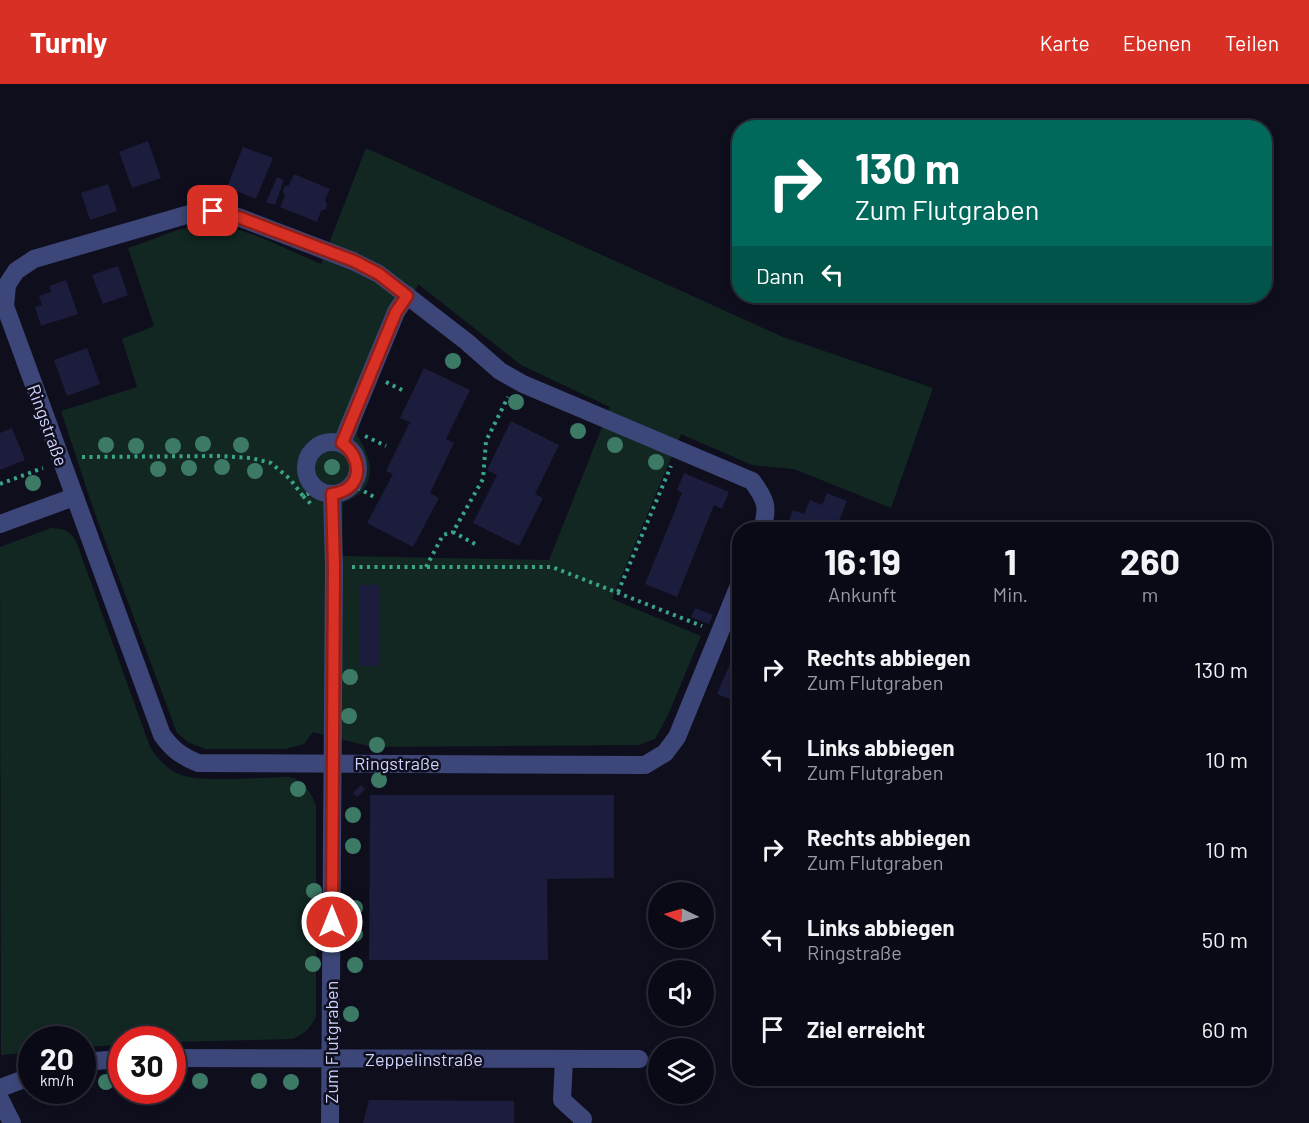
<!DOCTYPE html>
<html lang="de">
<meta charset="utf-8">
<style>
:root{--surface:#0a0a16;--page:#181823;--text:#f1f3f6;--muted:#999aa1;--line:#2a2b35;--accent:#d93025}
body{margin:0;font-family:Barlow,sans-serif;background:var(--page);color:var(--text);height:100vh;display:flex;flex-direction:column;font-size:22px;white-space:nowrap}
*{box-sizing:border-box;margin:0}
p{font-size:20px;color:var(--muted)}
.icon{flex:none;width:33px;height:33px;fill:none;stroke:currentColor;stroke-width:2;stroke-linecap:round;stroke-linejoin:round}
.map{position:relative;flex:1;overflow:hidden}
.details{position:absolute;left:732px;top:438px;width:540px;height:564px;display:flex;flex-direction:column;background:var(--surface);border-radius:24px;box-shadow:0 3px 9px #0003,0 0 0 2px var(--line)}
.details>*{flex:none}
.hud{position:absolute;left:732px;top:36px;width:540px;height:183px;border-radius:24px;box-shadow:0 3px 9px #0003,0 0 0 2px var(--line);background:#00695c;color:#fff;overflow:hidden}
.needle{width:39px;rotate:275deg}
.tools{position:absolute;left:648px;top:798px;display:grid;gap:12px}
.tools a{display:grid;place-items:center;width:66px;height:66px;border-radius:50%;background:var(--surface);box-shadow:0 3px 9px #0003,0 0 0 2px var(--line);font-size:30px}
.speed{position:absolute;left:18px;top:942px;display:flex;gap:12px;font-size:30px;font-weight:700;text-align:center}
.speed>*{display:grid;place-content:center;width:78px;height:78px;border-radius:50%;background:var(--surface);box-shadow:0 3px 9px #0003,0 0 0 2px var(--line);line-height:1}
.speed small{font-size:15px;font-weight:400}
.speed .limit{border:9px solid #d22;background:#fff;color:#111}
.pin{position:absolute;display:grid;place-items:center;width:51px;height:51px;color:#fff;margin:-26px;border-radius:12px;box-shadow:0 3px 9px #0006}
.me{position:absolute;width:66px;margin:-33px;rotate:0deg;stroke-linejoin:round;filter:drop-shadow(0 0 4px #0008)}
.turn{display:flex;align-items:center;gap:21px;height:126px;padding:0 24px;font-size:27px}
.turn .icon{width:78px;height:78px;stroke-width:2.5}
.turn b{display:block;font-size:42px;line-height:51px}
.then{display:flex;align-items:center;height:57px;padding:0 24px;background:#0003;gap:12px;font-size:22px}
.eta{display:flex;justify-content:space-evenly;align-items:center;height:102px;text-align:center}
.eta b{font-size:36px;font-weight:700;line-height:42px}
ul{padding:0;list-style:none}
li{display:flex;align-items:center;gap:18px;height:90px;padding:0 24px}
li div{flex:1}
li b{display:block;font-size:22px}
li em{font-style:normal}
header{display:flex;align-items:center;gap:36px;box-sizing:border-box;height:84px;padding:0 30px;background:var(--accent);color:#fff}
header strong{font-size:28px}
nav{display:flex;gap:33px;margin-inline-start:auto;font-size:21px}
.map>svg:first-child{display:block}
</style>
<header>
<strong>Turnly</strong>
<nav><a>Karte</a><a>Ebenen</a><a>Teilen</a></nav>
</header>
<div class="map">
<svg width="1309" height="1039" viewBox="0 0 1309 1039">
<rect width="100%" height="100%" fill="#0e0e1d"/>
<g fill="#122722" fill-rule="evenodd">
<path d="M366,64L783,253L933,304L891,424L794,385L752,381L681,350L612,515L701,552L668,631L655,655L639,661L372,663L313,648L304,660L286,665H205L188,658L177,649L94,427L61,327L137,303L122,255L154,242L128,164C153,156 181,142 208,140C234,138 295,169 321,180ZM418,200L521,281L610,323L549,476L342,472L343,419C349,416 356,413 360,409C378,391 368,369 357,351L363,325Z"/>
<path d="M51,444C63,444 70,447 76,457L150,663C158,675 167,686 181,691C205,699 263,693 290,693C304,697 312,709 316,722V932C311,944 305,949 293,955L173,958L172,956H122L121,961L83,963L82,956H32L31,968L1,971L0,463Z"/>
</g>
<g fill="#1c1c3d">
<path d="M148,57L161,94L132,104L119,68Z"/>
<path d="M243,63L273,74L256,115L227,103Z"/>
<path d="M294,90L330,105L325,116L327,120L326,125L321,127L317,138L280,123L285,112L283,108L284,103L289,101Z"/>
<path d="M277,93L284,96L275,121L266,118Z"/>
<path d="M108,100L117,127L90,136L81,109Z"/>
<path d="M118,182L128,211L103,220L92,191Z"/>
<path d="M66,196L78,230L41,242L35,223L42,221L39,212L51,208L49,202Z"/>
<path d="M87,264L100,300L67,312L54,276Z"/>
<path d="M424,284L470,306L446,355L454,359L430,409L439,414L413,463L367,439L393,390L386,387L410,338L400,334Z"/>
<path d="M511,337L559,361L535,410L543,414L519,462L473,439L497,391L487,386Z"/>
<path d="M12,344L25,376L0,386V349Z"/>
<path d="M684,389L729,408L722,425L714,421L677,513L645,500L682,409L677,406Z"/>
<path d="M827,409L847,417L836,444L785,446L793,426L804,430L810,416L822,421Z"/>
<path d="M359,501H379L380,582H360Z"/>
<path d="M695,524L713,531L709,540L691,533Z"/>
<path d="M733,573L740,576V619L717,610Z"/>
<path d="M361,701L365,705L357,713L353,709Z"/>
<path d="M370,711H614V794L547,795L548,876H369Z"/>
<path d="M369,1016L514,1017V1039H363Z"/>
</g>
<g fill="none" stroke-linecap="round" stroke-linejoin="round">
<g stroke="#38a58a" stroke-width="4" stroke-dasharray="3 4.5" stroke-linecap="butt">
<path d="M386,298L404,307"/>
<path d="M365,352L386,362"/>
<path d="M82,373L221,372L251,374L271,379L290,395L303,412L314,407"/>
<path d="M0,400L43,384"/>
<path d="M351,400L374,413"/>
<path d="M303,412L313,422"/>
<path d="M475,460L453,448L483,395L486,357L508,313"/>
<path d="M352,483H552L702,542"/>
<path d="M426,483L443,451L453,448"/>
<path d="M618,508L671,382"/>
</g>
<g stroke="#3d4678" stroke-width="18">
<circle cx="332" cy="384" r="26"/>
<path d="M342,359L396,228L407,211"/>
<path d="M0,440L74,413"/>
<path d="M740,499L677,653L665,669L645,681L198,679C181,672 172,665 162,651L5,222L7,201L16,187L34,175L193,129L213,127L238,133L353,177L379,190L467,258L500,287L523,300L752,397C765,414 770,424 761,446"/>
<path d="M172,974L639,975"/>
<path d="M564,975L562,1016L583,1035L582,1039"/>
<path d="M82,978L122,975"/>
<path d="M0,1004L32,992"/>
<path d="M0,1015L12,1039"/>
<path d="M330,1039L334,483L332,410"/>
</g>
</g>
<g fill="#3c7a66">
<circle cx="453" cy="277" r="8"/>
<circle cx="516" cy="318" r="8"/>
<circle cx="578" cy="347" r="8"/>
<circle cx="203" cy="360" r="8"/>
<circle cx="106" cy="361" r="8"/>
<circle cx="241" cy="361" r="8"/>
<circle cx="615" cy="361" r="8"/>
<circle cx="136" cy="362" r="8"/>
<circle cx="173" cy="362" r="8"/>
<circle cx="656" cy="378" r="8"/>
<circle cx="222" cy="383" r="8"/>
<circle cx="332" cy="383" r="8"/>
<circle cx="189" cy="384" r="8"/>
<circle cx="158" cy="385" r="8"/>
<circle cx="255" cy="387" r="8"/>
<circle cx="33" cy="399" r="8"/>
<circle cx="350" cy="593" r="8"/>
<circle cx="349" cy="632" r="8"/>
<circle cx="377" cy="661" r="8"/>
<circle cx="379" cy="696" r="8"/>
<circle cx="298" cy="705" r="8"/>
<circle cx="353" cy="731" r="8"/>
<circle cx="353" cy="762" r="8"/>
<circle cx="314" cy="807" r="8"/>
<circle cx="355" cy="824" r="8"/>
<circle cx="314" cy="842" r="8"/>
<circle cx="355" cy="850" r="8"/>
<circle cx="313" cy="880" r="8"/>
<circle cx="355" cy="881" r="8"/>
<circle cx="351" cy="930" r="8"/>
<circle cx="200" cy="997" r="8"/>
<circle cx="259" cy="997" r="8"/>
<circle cx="106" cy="998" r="8"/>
<circle cx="291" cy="998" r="8"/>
</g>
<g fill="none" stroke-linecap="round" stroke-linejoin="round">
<defs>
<path id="route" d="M213,127L238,133L354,177L379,190L407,212L396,228L342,359C364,375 363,406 332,410L334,483L332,838"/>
</defs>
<use href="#route" stroke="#8d1f18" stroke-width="15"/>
<use href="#route" stroke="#d93025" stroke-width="10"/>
</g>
<g text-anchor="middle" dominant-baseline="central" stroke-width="5" stroke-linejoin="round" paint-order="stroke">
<g font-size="18" fill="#cfd2fb" stroke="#0e0e1d">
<text transform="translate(48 341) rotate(70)">Ringstraße</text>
<text x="397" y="679">Ringstraße</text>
<text transform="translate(331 958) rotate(-90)">Zum Flutgraben</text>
<text x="424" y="975">Zeppelinstraße</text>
</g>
</g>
</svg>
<div class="tools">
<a><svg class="needle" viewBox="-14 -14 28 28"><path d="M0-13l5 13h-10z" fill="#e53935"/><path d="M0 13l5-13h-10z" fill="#999aa1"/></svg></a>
<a><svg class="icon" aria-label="sound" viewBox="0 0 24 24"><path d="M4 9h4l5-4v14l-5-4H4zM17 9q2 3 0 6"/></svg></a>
<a><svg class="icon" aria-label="layers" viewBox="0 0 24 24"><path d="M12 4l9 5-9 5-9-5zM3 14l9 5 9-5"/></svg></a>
</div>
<div class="speed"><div>20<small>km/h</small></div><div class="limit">30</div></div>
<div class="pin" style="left:213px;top:127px;background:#d93025"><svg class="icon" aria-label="arrive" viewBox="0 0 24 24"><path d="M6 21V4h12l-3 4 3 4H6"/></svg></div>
<svg class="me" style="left:332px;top:838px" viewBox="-20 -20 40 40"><circle r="17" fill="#d93025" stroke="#fff" stroke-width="3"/><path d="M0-11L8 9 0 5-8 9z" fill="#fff"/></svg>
<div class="hud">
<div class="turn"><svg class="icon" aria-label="right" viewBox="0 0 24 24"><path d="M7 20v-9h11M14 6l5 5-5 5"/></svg><div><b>130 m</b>Zum Flutgraben</div></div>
<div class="then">Dann<svg class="icon" aria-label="left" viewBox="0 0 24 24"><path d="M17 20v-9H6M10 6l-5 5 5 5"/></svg></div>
</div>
<section class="details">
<div class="eta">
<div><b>16:19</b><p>Ankunft</p></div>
<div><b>1</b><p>Min.</p></div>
<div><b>260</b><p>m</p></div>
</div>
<ul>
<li><svg class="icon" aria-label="right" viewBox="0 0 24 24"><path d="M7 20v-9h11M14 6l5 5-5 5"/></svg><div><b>Rechts abbiegen</b><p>Zum Flutgraben</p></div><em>130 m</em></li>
<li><svg class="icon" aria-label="left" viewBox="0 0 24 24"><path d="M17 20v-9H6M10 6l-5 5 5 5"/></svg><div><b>Links abbiegen</b><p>Zum Flutgraben</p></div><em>10 m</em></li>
<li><svg class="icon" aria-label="right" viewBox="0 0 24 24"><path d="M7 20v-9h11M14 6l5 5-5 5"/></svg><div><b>Rechts abbiegen</b><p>Zum Flutgraben</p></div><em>10 m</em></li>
<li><svg class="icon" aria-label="left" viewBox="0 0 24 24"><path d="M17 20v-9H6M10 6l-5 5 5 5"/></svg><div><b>Links abbiegen</b><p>Ringstraße</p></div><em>50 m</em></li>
<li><svg class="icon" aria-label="arrive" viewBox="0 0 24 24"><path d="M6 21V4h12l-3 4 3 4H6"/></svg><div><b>Ziel erreicht</b></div><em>60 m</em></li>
</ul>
</section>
</div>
